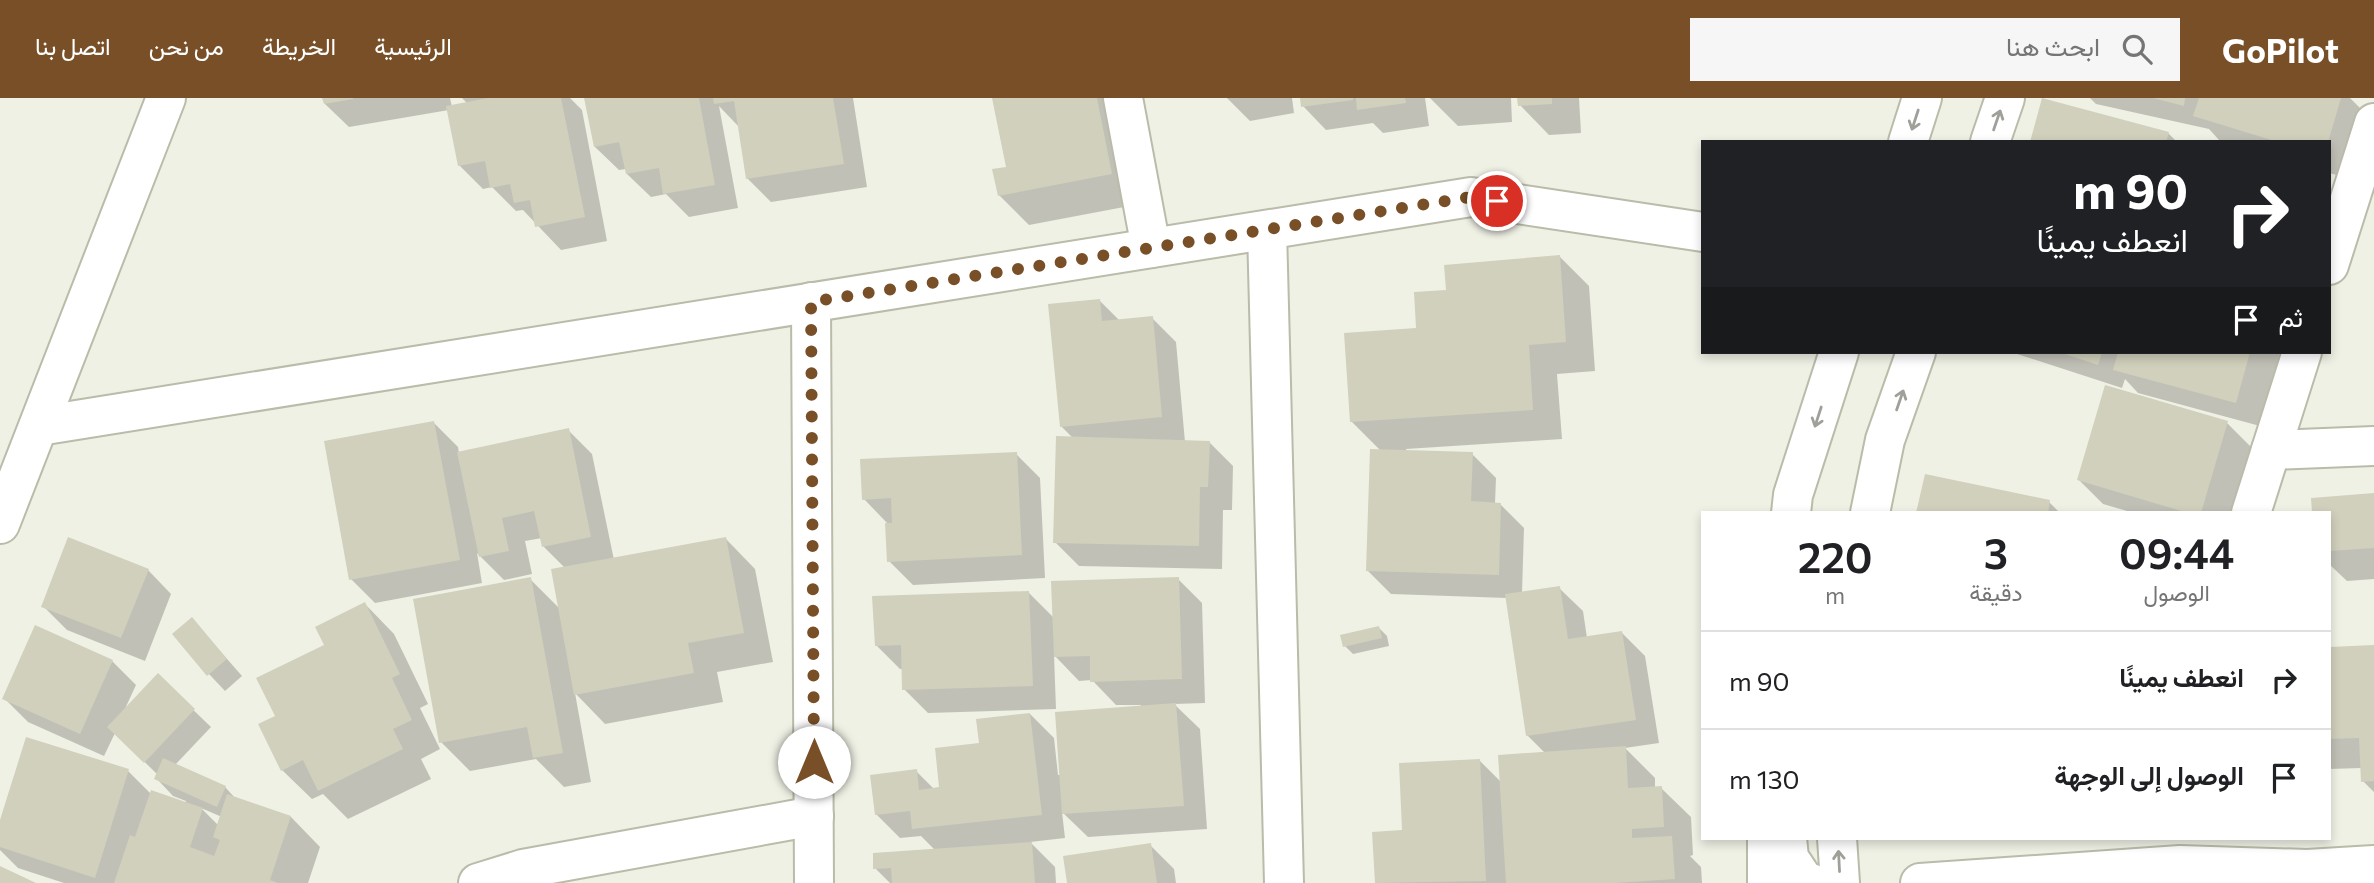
<!DOCTYPE html>
<html lang="ar">
<meta charset="utf-8">
<style>
:root{--surface:#fff;--page:#f6f6f6;--text:#202124;--muted:#757577;--line:#e0e0e0;--accent:#784f27}
body{margin:0;font-family:Commissioner,Vazirmatn,sans-serif;background:var(--page);color:var(--text);direction:rtl;height:100vh;display:flex;flex-direction:column;font-size:26px;white-space:nowrap}
*{box-sizing:border-box;margin:0}
p{font-size:23px;color:var(--muted)}
.icon{flex:none;width:38px;height:38px;fill:none;stroke:currentColor;stroke-width:2;stroke-linecap:round;stroke-linejoin:round}
.map{position:relative;flex:1;overflow:hidden;direction:ltr}
.side{position:absolute;left:1701px;top:413px;width:630px;height:329px;display:flex;flex-direction:column;background:var(--surface);border-radius:0px;box-shadow:0 4px 10px #0003;direction:rtl}
.side>*{flex:none}
.hud{position:absolute;left:1701px;top:42px;width:630px;height:214px;border-radius:0px;box-shadow:0 4px 10px #0003;direction:rtl;background:#202124;color:#fff;overflow:hidden}
.pin{position:absolute;display:grid;place-items:center;width:60px;height:60px;color:#fff;margin:-30px;border:4px solid #fff;border-radius:50%;box-shadow:0 2px 7px #0007}
.me{position:absolute;width:77px;margin:-38px;rotate:0deg;stroke-linejoin:round;filter:drop-shadow(0 0 5px #0008)}
.turn{display:flex;align-items:center;gap:24px;height:147px;padding:0 28px;font-size:32px}
.turn .icon{width:91px;height:91px;stroke-width:2.5}
.turn b{display:block;font-size:49px;line-height:60px}
.then{display:flex;align-items:center;height:66px;padding:0 28px;background:#0003;gap:14px;font-size:26px}
.eta{display:flex;justify-content:space-evenly;align-items:center;height:119px;text-align:center}
.eta b{font-size:42px;font-weight:600;line-height:49px}
ul{padding:0;list-style:none}
li{display:flex;align-items:center;gap:21px;height:98px;padding:0 28px;border-top:2px solid var(--line)}
li div{flex:1}
li b{display:block;font-size:26px}
li em{font-style:normal}
header{display:flex;align-items:center;gap:42px;box-sizing:border-box;height:98px;padding:0 35px;background:var(--accent);color:#fff}
header strong{font-size:33px}
nav{display:flex;gap:38px;margin-inline-start:auto;font-size:24px}
.search{width:490px;height:63px;background:var(--page);display:flex;align-items:center;gap:18px;box-sizing:border-box;padding:0 24px;border-radius:0px;color:var(--muted);font-size:26px}
.map>svg:first-child{display:block}
</style>
<header>
<strong>GoPilot</strong>
<div class="search"><svg class="icon" aria-label="search" viewBox="0 0 24 24"><circle cx="10" cy="10" r="6"/><path d="M15 15l6 6"/></svg>ابحث هنا</div>
<nav><a>الرئيسية</a><a>الخريطة</a><a>من نحن</a><a>اتصل بنا</a></nav>
</header>
<div class="map">
<svg width="2374" height="785" viewBox="0 0 2374 785">
<rect width="100%" height="100%" fill="#f0f1e5"/>
<g fill="#0003" fill-rule="evenodd">
<path d="M324,0H450L452,9L468,6L462,0H570L582,12L607,143L561,152L523,112L516,113L492,89L483,91L459,67L449,12L349,29L325,6Z"/>
<path d="M586,0H853L867,89L771,104L747,80L739,29L719,8L738,110L689,119L666,96L651,99L627,76L626,71L619,72L595,49Z"/>
<path d="M994,0H1120L1140,106L1029,127L999,97L1008,70Z"/>
<path d="M1227,0H1292L1294,15L1250,23Z"/>
<path d="M1301,0H1425L1429,28L1383,35L1373,25L1326,32L1303,8Z"/>
<path d="M1430,0H1511L1512,24L1458,28Z"/>
<path d="M1519,0H1579L1581,35L1549,37L1520,7Z"/>
<path d="M2090,0H2350L2366,16L2348,80L2329,75V44H2226L2219,42L2209,31L2096,6Z"/>
<path d="M2168,35L2177,44H2032Z"/>
<path d="M1560,159L1589,188L1595,273L1557,276L1562,341L1406,351L1407,354L1472,356L1496,380L1495,406H1500L1524,430L1522,495L1559,490L1583,513L1587,540L1622,535L1645,558L1659,645L1625,650L1655,680V690H1661L1691,719L1693,757L1690,758L1701,769L1702,785H1377L1374,736L1404,734L1480,663L1502,685L1546,656L1528,638L1507,500L1391,496L1367,472L1381,353L1351,323L1448,194Z"/>
<path d="M1099,202L1120,223L1152,220L1176,244L1185,344H1209L1233,368L1232,412H1223L1222,471L1079,468L1055,444L1074,341L1061,328Z"/>
<path d="M2011,254H2280L2260,328L2138,295L2125,281L2122,290Z"/>
<path d="M434,325L458,349L459,355L568,332L592,356L614,462L726,441L755,471L773,564L717,574L723,604L605,626L575,595L591,684L564,689L536,661L470,673L441,644L530,481L560,511L565,470L544,449L542,440L525,443L532,476L504,482L477,455L482,485L375,505L351,481Z"/>
<path d="M2227,325L2251,349L2231,415H2134L2103,406L2079,382Z"/>
<path d="M1016,356L1040,380L1045,480L913,487L889,463V427L864,401Z"/>
<path d="M2374,397V481L2347,483L2329,466V415Z"/>
<path d="M2049,404L2060,415H1918Z"/>
<path d="M148,472L171,496L145,563L67,532L43,508Z"/>
<path d="M1178,481L1202,505L1205,605L1174,606L1200,631L1207,731L1088,739L1062,714L1065,740L1030,744L1055,769L1056,785H890L875,770L935,752L921,738L900,740L876,716L916,673L935,692L941,691L981,646L1030,616L1054,640L1058,677H1061L1141,610V607H1116L1092,582L1079,583L1054,557L1056,611L928,615L904,591L903,571H900L876,547L1029,495L1054,520Z"/>
<path d="M365,506L394,536L428,606L420,610L440,651L421,661L431,681L348,721L323,696L312,701L282,672L277,619L326,548Z"/>
<path d="M192,521L242,578L225,593L209,576Z"/>
<path d="M1379,530L1387,538L1389,548L1353,556L1345,548Z"/>
<path d="M2329,537L2331,550L2374,548V694L2363,683L2362,670L2329,671Z"/>
<path d="M112,563L136,587L124,613L158,578L211,629L175,667L225,689L236,701L291,719L320,749L308,785H64L18,770L0,752V728L128,673L151,696L185,706L186,703L173,698L157,681L158,677L115,635L104,658L28,624L4,600ZM201,710L222,719L219,728Z"/>
<path d="M1150,747L1174,771L1176,785H1068Z"/>
</g>
<g fill="#d1d0bc">
<path d="M322,0H353V1L324,6Z"/>
<path d="M488,0H561L585,119L535,129L530,102L514,105L510,86L490,90L485,63L458,68L446,8Z"/>
<path d="M584,0H699L715,87L663,96L659,70L626,76L619,44L594,49Z"/>
<path d="M713,0H833L844,66L746,81L734,3L714,6Z"/>
<path d="M992,0H1097L1112,76L998,98L992,71L1006,69Z"/>
<path d="M1300,0H1353V2L1301,9Z"/>
<path d="M1356,0H1405L1406,5L1357,12Z"/>
<path d="M1517,0H1552V6L1518,8Z"/>
<path d="M2042,0L2169,34L2166,44H2030Z"/>
<path d="M2153,0H2185L2184,8Z"/>
<path d="M2199,0H2341L2328,44H2278L2193,18Z"/>
<path d="M1560,157L1566,244L1529,247L1533,312L1350,324L1344,235L1416,230L1414,194L1446,192L1444,167Z"/>
<path d="M1100,201L1102,223L1153,218L1162,319L1060,329L1048,206Z"/>
<path d="M2059,254H2102L2098,267Z"/>
<path d="M2118,254H2250L2236,305L2113,272Z"/>
<path d="M2105,287L2228,323L2201,415H2188L2077,382Z"/>
<path d="M434,323L460,462L349,482L324,343Z"/>
<path d="M569,330L591,439L542,449L534,413L502,420L509,453L479,459L457,354Z"/>
<path d="M1056,338L1210,343L1208,389H1200L1199,448L1053,445Z"/>
<path d="M1370,351L1473,354L1471,403L1501,405L1499,477L1366,473Z"/>
<path d="M1017,354L1022,457L887,464L885,425H892L891,400L862,402L860,361Z"/>
<path d="M1925,376L2050,402L2048,415H1916Z"/>
<path d="M2374,395V450L2329,453V415H2312L2311,400Z"/>
<path d="M68,439L149,471L121,540L41,509Z"/>
<path d="M726,439L744,535L688,545L694,575L574,597L551,471Z"/>
<path d="M531,479L563,655L533,660L527,629L439,645L413,501Z"/>
<path d="M1179,479L1182,581L1090,584V558L1054,559L1051,483Z"/>
<path d="M1560,488L1568,541L1622,533L1636,622L1526,638L1505,496Z"/>
<path d="M1029,493L1033,588L902,592L901,547L875,548L872,498Z"/>
<path d="M365,504L400,576L392,580L412,622L393,631L403,651L318,693L303,662L281,673L258,626L275,618L256,580L324,547L315,529Z"/>
<path d="M192,519L227,561L207,578L172,536Z"/>
<path d="M35,527L113,562L80,636L2,601Z"/>
<path d="M1379,528L1382,540L1343,549L1340,537Z"/>
<path d="M2374,547V683L2361,684L2359,640L2329,641V549Z"/>
<path d="M158,575L195,611L144,665L107,629Z"/>
<path d="M1176,605L1184,708L1062,716L1055,614Z"/>
<path d="M1030,615L1042,717L912,731L910,713L875,717L870,677L917,671L919,692L939,689L935,650L979,645L976,621Z"/>
<path d="M26,639L129,671L95,780L0,749V722Z"/>
<path d="M1626,648L1628,690L1662,688L1664,729L1632,731V740L1672,738L1675,781L1615,785H1506L1498,657Z"/>
<path d="M163,660L226,688L217,709L154,681Z"/>
<path d="M1480,661L1486,783L1375,785L1372,734L1402,732L1399,665Z"/>
<path d="M151,692L203,710L190,749L214,758L220,742L213,739L227,696L291,718L270,782L278,785H114L130,737L135,739Z"/>
<path d="M1032,744L1035,785H892L891,770L873,771V755Z"/>
<path d="M1151,745L1157,785H1067L1063,758Z"/>
<path d="M0,768L36,785H0Z"/>
</g>
<g fill="none" stroke-linecap="round" stroke-linejoin="round">
<defs>
<g id="minor">
<path d="M1123,0L1151,150"/>
<path d="M1908,44L1922,0"/>
<path d="M1990,44L2005,0"/>
<path d="M1267,132L1284,785"/>
<path d="M2329,167L2374,25"/>
<path d="M811,204L814,785"/>
<path d="M39,328L1471,99L1703,134"/>
<path d="M2271,352L2374,348"/>
<path d="M1791,415L1793,397L1839,254"/>
<path d="M1870,415L1885,342L1916,254"/>
<path d="M2251,415L2302,254"/>
<path d="M0,426L166,0"/>
<path d="M1767,740V785"/>
<path d="M1787,740L1789,760L1805,784L1811,785"/>
<path d="M1837,740L1840,785"/>
<path d="M478,785L523,771L814,718"/>
<path d="M1920,785L2180,767L2307,771L2374,767"/>
</g>
</defs>
<use href="#minor" stroke="#babba9" stroke-width="42"/>
<use href="#minor" stroke="#fff" stroke-width="38"/>
</g>
<defs><path id="oneway-shaft" d="M-6 0H5M1.5-3L5.5 0L1.5 3" fill="none" stroke-width="1.6" stroke-linecap="round" stroke-linejoin="round" transform="scale(1.75)"/></defs>
<g stroke="#a0a09a">
<use href="#oneway-shaft" transform="translate(1915 22) rotate(108)"/>
<use href="#oneway-shaft" transform="translate(1997 22) rotate(-71)"/>
<use href="#oneway-shaft" transform="translate(1900 302) rotate(-71)"/>
<use href="#oneway-shaft" transform="translate(1818 319) rotate(108)"/>
<use href="#oneway-shaft" transform="translate(1839 763) rotate(-93)"/>
</g>
<g fill="none" stroke-linecap="round" stroke-linejoin="round">
<path stroke="#784f27" stroke-width="12" stroke-dasharray="0 21.6" d="M814,664L811,204L1471,99L1497,103"/>
</g>
</svg>
<div class="pin" style="left:1497px;top:103px;background:#d93025"><svg class="icon" aria-label="arrive" viewBox="0 0 24 24"><path d="M6 21V4h12l-3 4 3 4H6"/></svg></div>
<svg class="me" style="left:814px;top:664px" viewBox="-20 -20 40 40"><circle r="19" fill="#fff"/><path d="M0-13L10 11 0 6-10 11z" fill="#784f27"/></svg>
<div class="hud">
<div class="turn"><svg class="icon" aria-label="right" viewBox="0 0 24 24"><path d="M7 20v-9h11M14 6l5 5-5 5"/></svg><div><b>90 m</b>انعطف يمينًا</div></div>
<div class="then">ثم<svg class="icon" aria-label="arrive" viewBox="0 0 24 24"><path d="M6 21V4h12l-3 4 3 4H6"/></svg></div>
</div>
<section class="side">
<div class="eta">
<div><b>09:44</b><p>الوصول</p></div>
<div><b>3</b><p>دقيقة</p></div>
<div><b>220</b><p>m</p></div>
</div>
<ul>
<li><svg class="icon" aria-label="right" viewBox="0 0 24 24"><path d="M7 20v-9h11M14 6l5 5-5 5"/></svg><div><b>انعطف يمينًا</b></div><em>90 m</em></li>
<li><svg class="icon" aria-label="arrive" viewBox="0 0 24 24"><path d="M6 21V4h12l-3 4 3 4H6"/></svg><div><b>الوصول إلى الوجهة</b></div><em>130 m</em></li>
</ul>
</section>
</div>
